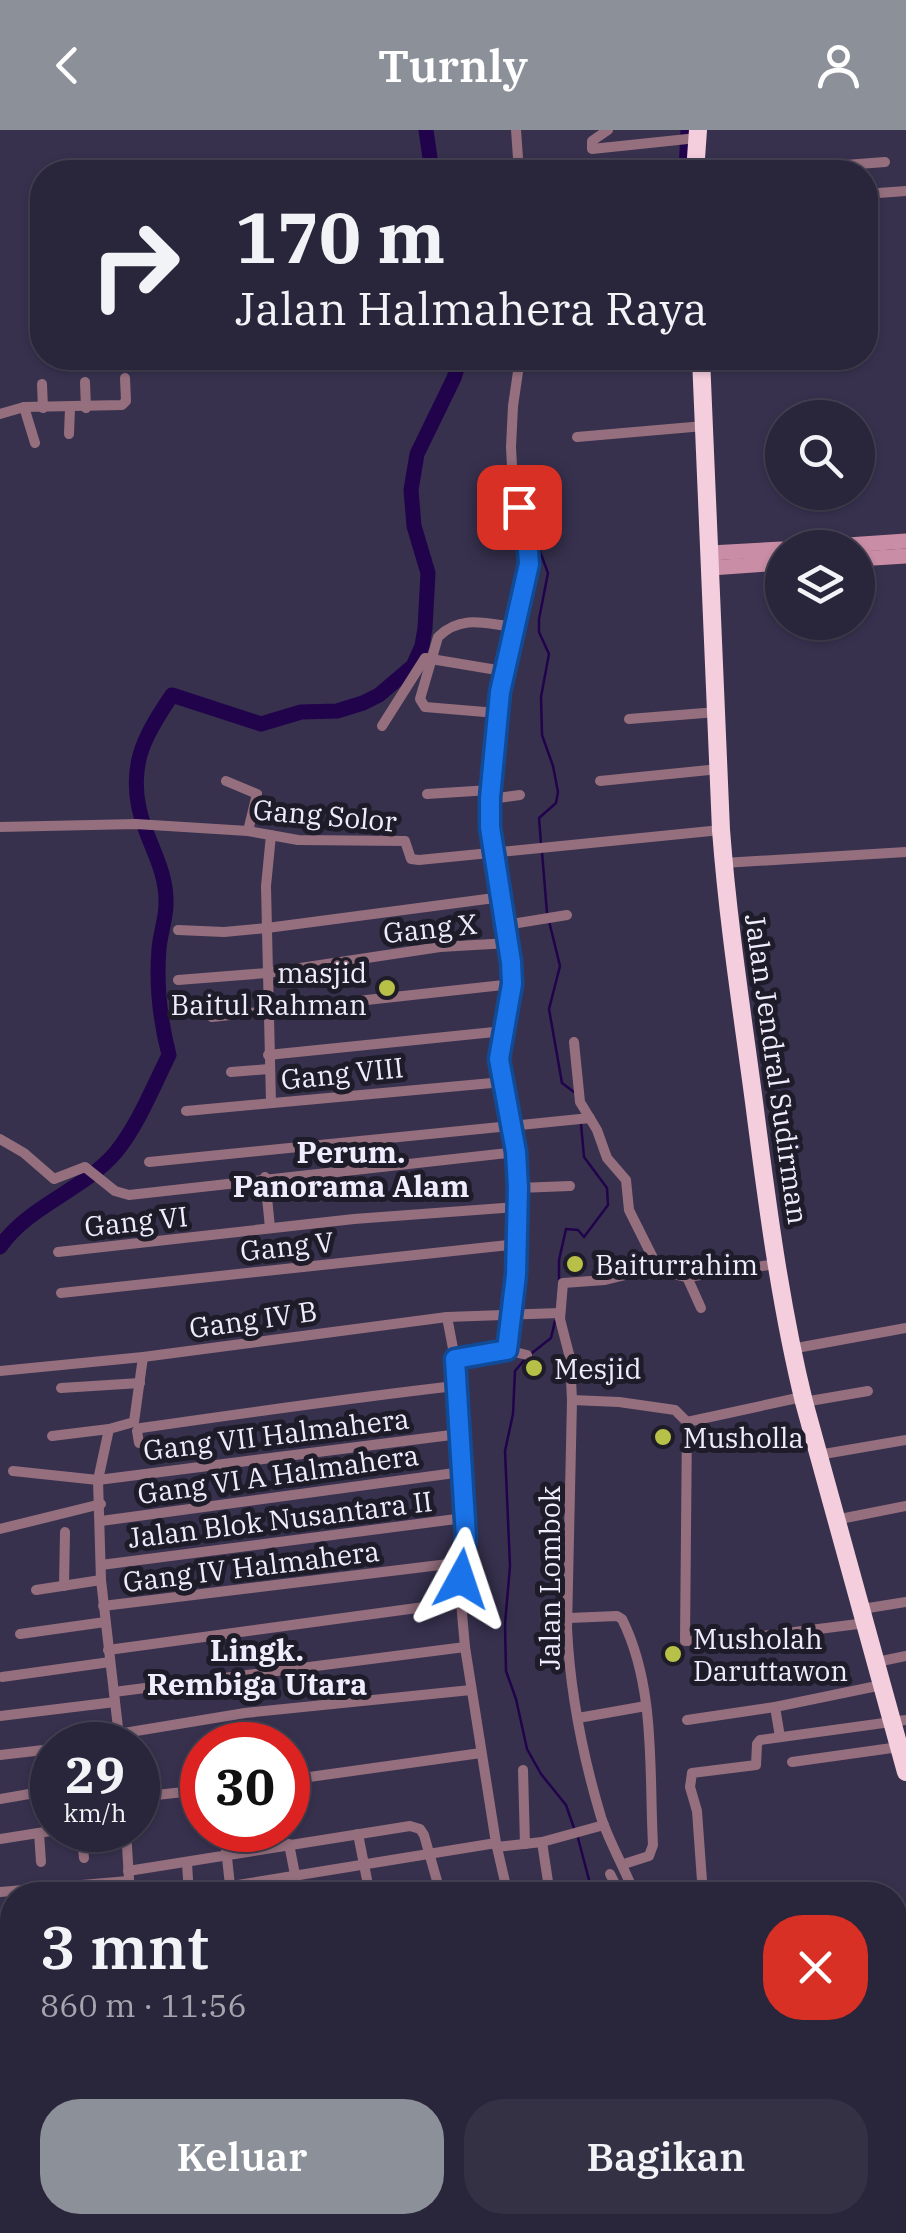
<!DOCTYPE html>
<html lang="id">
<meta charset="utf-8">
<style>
:root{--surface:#29253a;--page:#353145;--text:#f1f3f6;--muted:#a5a5af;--line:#454254;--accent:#8c9099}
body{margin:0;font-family:"IBM Plex Serif",serif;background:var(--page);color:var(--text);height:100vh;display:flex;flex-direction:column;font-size:38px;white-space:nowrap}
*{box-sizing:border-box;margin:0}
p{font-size:32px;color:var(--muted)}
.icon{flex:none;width:55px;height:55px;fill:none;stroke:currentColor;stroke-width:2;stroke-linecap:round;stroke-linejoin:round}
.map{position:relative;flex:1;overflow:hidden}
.side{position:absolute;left:0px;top:1752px;width:908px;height:352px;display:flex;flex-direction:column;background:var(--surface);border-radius:40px 40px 0 0;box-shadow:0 2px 8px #0004,0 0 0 2px var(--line)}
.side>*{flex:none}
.top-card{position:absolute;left:30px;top:30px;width:848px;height:210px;border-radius:40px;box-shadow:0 2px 8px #0004,0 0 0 2px var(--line);background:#29253a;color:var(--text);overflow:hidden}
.tools{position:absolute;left:765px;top:270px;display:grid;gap:20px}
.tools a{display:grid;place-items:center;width:110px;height:110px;border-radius:50%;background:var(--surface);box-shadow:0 2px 8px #0004,0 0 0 2px var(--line);font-size:50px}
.speed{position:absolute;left:30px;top:1592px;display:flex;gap:20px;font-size:50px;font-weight:700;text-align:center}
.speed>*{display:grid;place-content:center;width:130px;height:130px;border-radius:50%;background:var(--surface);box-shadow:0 2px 8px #0004,0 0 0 2px var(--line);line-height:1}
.speed small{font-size:25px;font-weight:400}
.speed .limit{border:15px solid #d22;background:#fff;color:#111}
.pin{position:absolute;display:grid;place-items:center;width:85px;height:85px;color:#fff;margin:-42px;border-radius:20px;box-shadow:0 5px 15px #0006}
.me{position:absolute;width:110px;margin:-55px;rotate:5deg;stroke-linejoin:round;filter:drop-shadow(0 0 8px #0008)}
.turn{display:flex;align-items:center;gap:35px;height:210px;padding:0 40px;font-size:45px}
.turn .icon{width:130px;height:130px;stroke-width:2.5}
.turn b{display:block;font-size:70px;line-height:85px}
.round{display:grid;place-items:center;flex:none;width:105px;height:105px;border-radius:40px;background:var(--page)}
.overview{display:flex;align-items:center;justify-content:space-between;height:170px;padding:0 40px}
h1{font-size:60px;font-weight:600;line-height:75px}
.primary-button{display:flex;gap:20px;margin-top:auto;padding:20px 40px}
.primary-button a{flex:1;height:115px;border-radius:40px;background:var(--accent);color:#fff;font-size:40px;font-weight:600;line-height:115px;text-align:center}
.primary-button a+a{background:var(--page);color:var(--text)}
header{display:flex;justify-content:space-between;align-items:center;height:130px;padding:0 40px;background:var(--accent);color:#fff;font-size:45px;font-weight:600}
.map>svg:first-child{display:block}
</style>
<header><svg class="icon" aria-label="back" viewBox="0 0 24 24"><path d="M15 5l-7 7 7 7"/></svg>Turnly<svg class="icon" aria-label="person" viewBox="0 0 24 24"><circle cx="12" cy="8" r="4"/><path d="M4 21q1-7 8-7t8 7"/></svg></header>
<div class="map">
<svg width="906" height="2103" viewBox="0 0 906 2103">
<rect width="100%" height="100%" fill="#37314e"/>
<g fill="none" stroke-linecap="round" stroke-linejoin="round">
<g stroke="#21034b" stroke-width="2.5">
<path d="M539,353L546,391L536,411L548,443L539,489V502L549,524L541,567L542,605L553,636L558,662L556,673L539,688L541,714"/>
<path d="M542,722L547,783"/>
<path d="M549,791L560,836L549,879L562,953L574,962"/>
<path d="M559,1149V1130L566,1099L578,1100L584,1107L608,1075L607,1058L584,1027L581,994"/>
<path d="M532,1223L551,1208L555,1191"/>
<path d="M526,1228L515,1241L513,1284L505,1321L510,1436L505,1494L506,1541L516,1569L527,1619L541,1644L566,1675L575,1701"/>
<path d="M578,1708L593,1765"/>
<path d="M772,2092L775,2103"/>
</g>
<g stroke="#21034b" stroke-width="15">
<path d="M426,0L432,42"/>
<path d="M686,42L688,0"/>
<path d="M0,1117C29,1075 83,1061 116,1022C138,995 153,957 169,925C160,890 156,855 159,819C160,804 166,789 166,774C167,737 146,712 139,678C129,631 147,602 172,565L261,594L301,582L337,581L363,573L379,565L413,536L422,516L425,498L428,443L414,396L411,360L417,324L454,248L460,228"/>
<path d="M0,2075L3,2091L0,2100"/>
</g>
<g stroke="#956f7e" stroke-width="10">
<path d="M516,0L519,42"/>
<path d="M608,0L592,11V19L697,8"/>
<path d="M754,42L885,32"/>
<path d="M865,64L906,61"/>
<path d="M85,252L86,278"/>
<path d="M42,254L43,278"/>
<path d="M24,277L122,275L126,271L125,248"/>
<path d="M0,284L24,277L35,313"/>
<path d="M69,304L70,278"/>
<path d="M577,307L704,296"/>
<path d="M497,583L425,577L420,569L438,507C460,485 485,493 513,497"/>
<path d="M629,589L717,582"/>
<path d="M382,596L425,528L503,541"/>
<path d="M226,651L257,664L248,701"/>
<path d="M600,651L719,639"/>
<path d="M427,664L490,660"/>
<path d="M490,669L520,665"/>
<path d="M0,697L136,694L248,701L298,710L405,711L411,729L419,730L721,700"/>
<path d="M723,733L906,722"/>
<path d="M506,795L567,785"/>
<path d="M178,800L224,802L267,798L502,767"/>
<path d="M178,850L267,843L440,817L509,813"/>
<path d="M212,887L512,854"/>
<path d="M574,912L580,972L597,1000L607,1028L626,1050L629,1080L659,1140"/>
<path d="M268,925L504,901"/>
<path d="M231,942L269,939"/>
<path d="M271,973L266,756L271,705"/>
<path d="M186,981L503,952"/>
<path d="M0,1009L24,1023L54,1049L85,1037L115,1061L129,1065L516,1022"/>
<path d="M149,1032L590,988"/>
<path d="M265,1047L270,1098"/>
<path d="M518,1058L570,1056"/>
<path d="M58,1122L354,1089L518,1077"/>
<path d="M687,1147L701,1178"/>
<path d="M61,1163L518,1114"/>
<path d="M447,1187L455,1229"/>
<path d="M791,1219L906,1198"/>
<path d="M507,1220L527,1225"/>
<path d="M0,1241L143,1227L447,1187L560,1183"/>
<path d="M61,1258L140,1253"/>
<path d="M572,1270L619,1272L675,1280L687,1292"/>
<path d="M804,1272L868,1261"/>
<path d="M687,1292L685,1511L739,1509L866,1493"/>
<path d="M687,1292L802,1267"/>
<path d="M52,1306L109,1299"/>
<path d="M139,1313L137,1301L141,1298C245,1283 350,1268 455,1256"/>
<path d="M818,1325L906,1310"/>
<path d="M13,1341L98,1350L459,1304"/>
<path d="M835,1390L906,1376"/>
<path d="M101,1391L462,1342"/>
<path d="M0,1399L101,1374"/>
<path d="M101,1435L464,1388"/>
<path d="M64,1456L65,1402"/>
<path d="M36,1460L101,1450"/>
<path d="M103,1476L465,1432"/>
<path d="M862,1479L906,1472"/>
<path d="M569,1488L617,1486L622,1489C656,1557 649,1641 653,1715L649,1726L624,1734"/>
<path d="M20,1504L105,1492"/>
<path d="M108,1520L461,1472"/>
<path d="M877,1532L906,1526"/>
<path d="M2,1547L110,1532"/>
<path d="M114,1562L465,1517"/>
<path d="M775,1577L780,1607"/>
<path d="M0,1586L115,1572"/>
<path d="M578,1588L646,1576"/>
<path d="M687,1590L775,1577L882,1555"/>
<path d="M118,1604L245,1583L471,1560"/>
<path d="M82,1615L119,1610"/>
<path d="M120,1615L101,1450L98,1350L109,1299L134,1292L143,1227"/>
<path d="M0,1625L52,1619"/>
<path d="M792,1632L899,1617"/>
<path d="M523,1640L525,1714"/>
<path d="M288,1650L481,1623"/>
<path d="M138,1667L202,1660"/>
<path d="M0,1669L52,1660"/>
<path d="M81,1700L84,1728"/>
<path d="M126,1700L130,1765"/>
<path d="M224,1700L231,1765"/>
<path d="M39,1703L41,1732"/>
<path d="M358,1704L370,1765"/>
<path d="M0,1709L57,1700"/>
<path d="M542,1712L550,1765"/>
<path d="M289,1714L299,1765"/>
<path d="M497,1717L542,1712L604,1695"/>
<path d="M187,1733L189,1765"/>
<path d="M128,1741L410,1696L420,1699L424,1705L441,1765"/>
<path d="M610,1744L621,1765"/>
<path d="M0,1762L128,1751"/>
<path d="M176,1765L496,1713"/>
<path d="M508,1765L496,1713L465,1517L461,1472L465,1407L455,1234V1229L507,1220L516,1145L518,1058L516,1022L499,929L512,854L511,832L490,697V669L500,562L529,435L527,405L513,356L511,317L513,276L520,228"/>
<path d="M635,1765C625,1739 610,1714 601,1687C583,1627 570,1561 567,1498L572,1270L570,1228L560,1189L563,1153L605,1150L650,1139L687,1147L776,1134"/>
<path d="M703,1765L697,1681L690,1657L692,1643L756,1635L757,1614L760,1610L906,1590"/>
<path d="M0,1804L12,1802"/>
<path d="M0,1874L12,1872"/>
<path d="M895,1988L906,1987"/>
<path d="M61,2092L64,2103"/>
<path d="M156,2092L158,2103"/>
<path d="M288,2092L292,2103"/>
<path d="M367,2092L370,2103"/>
<path d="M379,2092L382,2103"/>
<path d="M423,2092L424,2103"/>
<path d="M476,2092L477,2103"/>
</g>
<g stroke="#ca8da6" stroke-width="15">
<path d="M804,418L906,411"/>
<path d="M710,423L782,419"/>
<path d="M858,429L906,426"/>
<path d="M711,438L782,433"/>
<path d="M761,2092L764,2103"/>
</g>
<g stroke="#f3a5c5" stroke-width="15">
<path d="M895,1874L906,1873"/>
<path d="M0,2016L12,2012"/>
</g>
<g stroke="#f5cedd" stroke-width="18">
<path d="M695,42L698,0"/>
<path d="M701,228L721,700C728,792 742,882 754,972C767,1073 780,1174 804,1272L906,1642"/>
</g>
</g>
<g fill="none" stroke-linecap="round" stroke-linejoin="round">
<defs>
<path id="route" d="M461,1449L466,1407L455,1229L507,1220L516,1145L518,1058L516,1022L499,929L512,854L511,832L490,697V668L500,562L529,434L527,406L519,377"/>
</defs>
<use href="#route" stroke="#114b97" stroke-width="25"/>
<use href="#route" stroke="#1a73e8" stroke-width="18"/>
</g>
<g fill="#b8c147" stroke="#1e1c29" stroke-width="4">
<circle cx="387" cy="858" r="10"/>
<circle cx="575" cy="1134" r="10"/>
<circle cx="534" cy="1238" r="10"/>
<circle cx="663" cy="1307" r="10"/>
<circle cx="673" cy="1524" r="10"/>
</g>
<g text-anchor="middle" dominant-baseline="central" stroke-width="10" stroke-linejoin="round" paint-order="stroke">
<g font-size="28" fill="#efecfe" stroke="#1e1c29">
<text transform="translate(325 685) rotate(5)">Gang Solor</text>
<text transform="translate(430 798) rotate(-6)">Gang X</text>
<text transform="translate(777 939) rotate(82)">Jalan Jendral Sudirman</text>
<text transform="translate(342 943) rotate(-6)">Gang VIII</text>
<text transform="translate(136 1091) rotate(-6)">Gang VI</text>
<text transform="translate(287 1116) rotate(-6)">Gang V</text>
<text transform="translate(253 1189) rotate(-8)">Gang IV B</text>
<text transform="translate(276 1304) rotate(-7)">Gang VII Halmahera</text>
<text transform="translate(278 1344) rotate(-8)">Gang VI A Halmahera</text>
<text transform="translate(280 1389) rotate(-7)">Jalan Blok Nusantara II</text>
<text transform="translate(251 1436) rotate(-7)">Gang IV Halmahera</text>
<text transform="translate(549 1448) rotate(-90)">Jalan Lombok</text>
</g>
<g font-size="28" fill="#efecfe" stroke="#1e1c29" text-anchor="start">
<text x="367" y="842" text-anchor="end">masjid<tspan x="367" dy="32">Baitul Rahman</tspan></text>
<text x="595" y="1134">Baiturrahim</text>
<text x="554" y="1238">Mesjid</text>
<text x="683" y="1307">Musholla</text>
<text x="693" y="1508">Musholah<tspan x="693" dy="32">Daruttawon</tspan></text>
</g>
<g font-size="30" font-weight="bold" fill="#efecfe" stroke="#1e1c29">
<text x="351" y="1021">Perum.<tspan x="351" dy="34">Panorama Alam</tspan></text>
<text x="257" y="1519">Lingk.<tspan x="257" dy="34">Rembiga Utara</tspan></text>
</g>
</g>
</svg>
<div class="tools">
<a><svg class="icon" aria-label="search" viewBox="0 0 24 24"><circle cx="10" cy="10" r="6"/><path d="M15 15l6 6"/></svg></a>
<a><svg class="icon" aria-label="layers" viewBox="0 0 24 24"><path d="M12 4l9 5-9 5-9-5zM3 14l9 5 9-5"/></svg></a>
</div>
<div class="speed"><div>29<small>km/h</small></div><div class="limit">30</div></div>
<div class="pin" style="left:519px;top:377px;background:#d93025"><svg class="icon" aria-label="arrive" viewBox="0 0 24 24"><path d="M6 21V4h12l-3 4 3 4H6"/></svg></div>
<svg class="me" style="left:461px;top:1449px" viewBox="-20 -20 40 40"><path d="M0-17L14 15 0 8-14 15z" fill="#1a73e8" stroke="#fff" stroke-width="4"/></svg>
<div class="top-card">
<div class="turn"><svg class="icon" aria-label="right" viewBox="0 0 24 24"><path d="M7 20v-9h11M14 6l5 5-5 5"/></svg><div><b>170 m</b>Jalan Halmahera Raya</div></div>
</div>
<section class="side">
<div class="overview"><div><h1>3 mnt</h1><p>860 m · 11:56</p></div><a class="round" style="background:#d93025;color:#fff"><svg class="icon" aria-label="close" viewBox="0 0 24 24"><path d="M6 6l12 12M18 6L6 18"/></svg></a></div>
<div class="primary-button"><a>Keluar</a><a>Bagikan</a></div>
</section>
</div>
